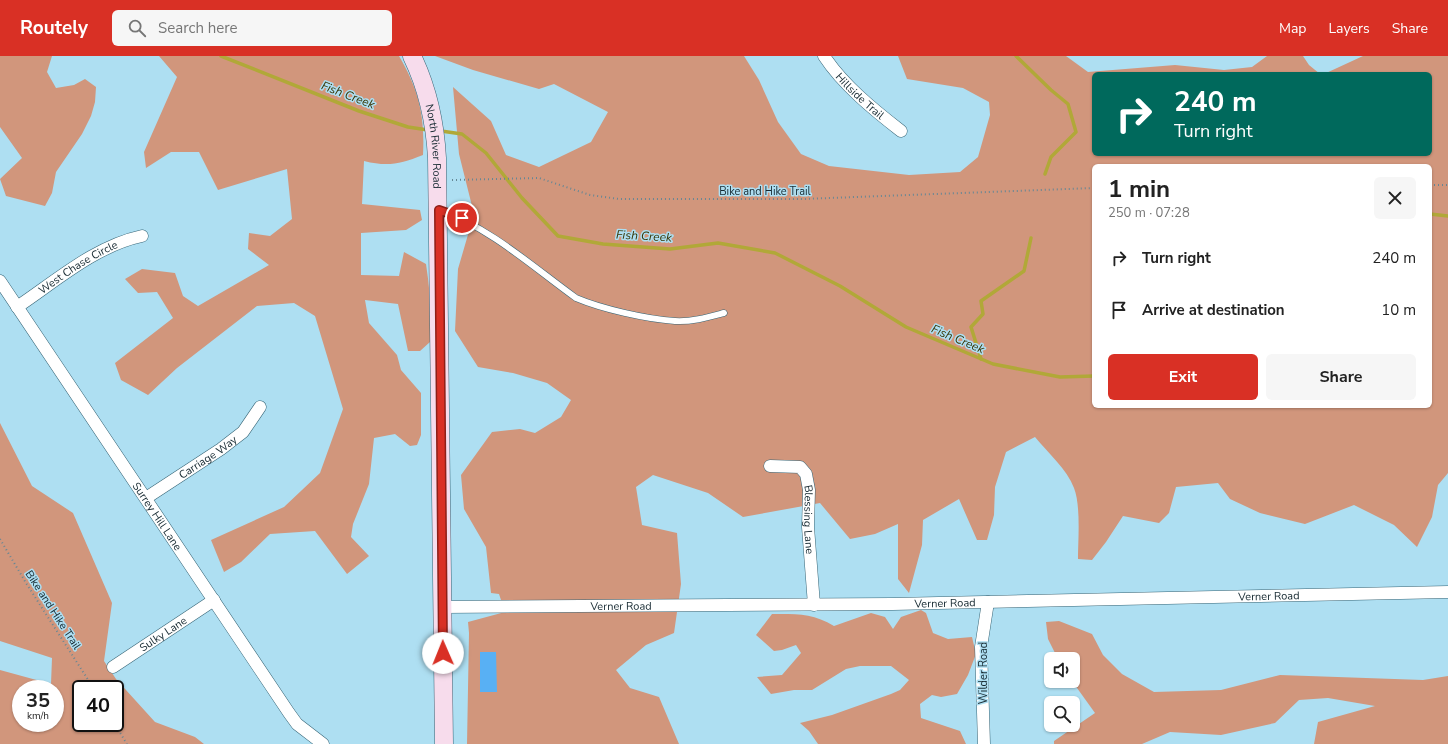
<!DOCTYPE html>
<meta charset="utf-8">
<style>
:root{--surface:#fff;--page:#f6f6f6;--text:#222;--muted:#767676;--accent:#d93025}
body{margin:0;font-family:"Nunito Sans",sans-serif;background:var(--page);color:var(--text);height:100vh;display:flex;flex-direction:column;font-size:15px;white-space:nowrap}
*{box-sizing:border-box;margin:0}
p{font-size:13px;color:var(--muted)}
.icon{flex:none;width:22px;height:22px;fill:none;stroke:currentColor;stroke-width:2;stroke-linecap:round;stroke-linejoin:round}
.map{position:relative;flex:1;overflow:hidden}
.details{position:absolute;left:1092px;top:108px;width:340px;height:244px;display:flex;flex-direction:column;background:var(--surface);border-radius:6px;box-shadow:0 1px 3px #0004}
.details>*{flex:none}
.banner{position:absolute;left:1092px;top:16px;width:340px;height:84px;border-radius:6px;box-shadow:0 1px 3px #0004;background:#00695c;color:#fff;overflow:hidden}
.controls{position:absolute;left:1044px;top:596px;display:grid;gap:8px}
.controls a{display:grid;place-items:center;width:36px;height:36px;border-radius:6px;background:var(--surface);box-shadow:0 1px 3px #0004;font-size:20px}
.speed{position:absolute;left:12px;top:624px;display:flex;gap:8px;font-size:20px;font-weight:700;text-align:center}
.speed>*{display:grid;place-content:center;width:52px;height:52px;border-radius:50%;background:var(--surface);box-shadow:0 1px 3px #0004;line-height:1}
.speed small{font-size:10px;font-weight:400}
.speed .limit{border:2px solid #111;border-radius:6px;background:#fff;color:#111}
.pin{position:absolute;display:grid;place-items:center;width:34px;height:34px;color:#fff;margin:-17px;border:2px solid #fff;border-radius:50%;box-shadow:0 1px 4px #0007}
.me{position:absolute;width:44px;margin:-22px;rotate:359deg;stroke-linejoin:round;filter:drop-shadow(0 0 3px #0008)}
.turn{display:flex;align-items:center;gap:14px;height:84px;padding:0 16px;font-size:18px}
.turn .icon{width:52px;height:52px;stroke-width:2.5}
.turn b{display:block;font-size:28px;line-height:34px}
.round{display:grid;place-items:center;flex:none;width:42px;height:42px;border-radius:6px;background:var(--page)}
.summary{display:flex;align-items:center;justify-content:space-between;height:68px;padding:0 16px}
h1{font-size:24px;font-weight:700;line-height:30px}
.primary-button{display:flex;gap:8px;margin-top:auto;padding:8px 16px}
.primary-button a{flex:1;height:46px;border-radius:6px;background:var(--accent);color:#fff;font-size:16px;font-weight:700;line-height:46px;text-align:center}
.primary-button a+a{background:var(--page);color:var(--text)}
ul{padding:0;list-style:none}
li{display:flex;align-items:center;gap:12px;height:52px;padding:0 16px}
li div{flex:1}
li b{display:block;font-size:15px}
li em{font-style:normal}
header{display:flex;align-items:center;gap:24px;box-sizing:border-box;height:56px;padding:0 20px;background:var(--accent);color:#fff}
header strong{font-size:19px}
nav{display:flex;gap:22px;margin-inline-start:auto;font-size:14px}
.search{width:280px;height:36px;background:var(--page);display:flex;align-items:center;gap:10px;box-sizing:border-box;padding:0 14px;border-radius:6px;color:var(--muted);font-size:15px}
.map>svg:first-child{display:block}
</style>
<header>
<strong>Routely</strong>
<div class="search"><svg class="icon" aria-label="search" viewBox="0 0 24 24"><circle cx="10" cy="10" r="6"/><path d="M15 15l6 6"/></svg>Search here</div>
<nav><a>Map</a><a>Layers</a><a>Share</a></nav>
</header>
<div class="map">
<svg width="1448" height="688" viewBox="0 0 1448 688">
<rect width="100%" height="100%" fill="#aedff2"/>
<g fill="#d1967c" fill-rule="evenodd">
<path d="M0,0H52L47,16L56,32L74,29L85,23L96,31L95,46L91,60L82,78L56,116L52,137L45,150L6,140L0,123L22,102L0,71Z"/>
<path d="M159,0H399C419,34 425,60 423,99C400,108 388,111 364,105L362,148L420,154L422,164L406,174L361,177V219L399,220L404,196L426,208C430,234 432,259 430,286L420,295H408L398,248L365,244L369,267L397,299L401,314L421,337V379L417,389L410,390L395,378L374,382L369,428L353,468L351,481L369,500L347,518L315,475L270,478L241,506L224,516L211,484L284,451L320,417L343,353L315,260L294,247L257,250L177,312L148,339L121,324L115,307L173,262L157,236L138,237L125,223L142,213L175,217L183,240L198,250L269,209L248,193L249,177L270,180L292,163L287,113L218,134L199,96H171L146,112L144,96L177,21Z"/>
<path d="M435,0H744L759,24L778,66L801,98L829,110L909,119L960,116L978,101L990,59L989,46L963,32L907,23L898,0H1066L1088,16L1175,9L1224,14L1252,11L1267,0H1303L1309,9L1320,18H1094V98H1430V18H1324L1363,0H1448V417L1438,429L1432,461L1417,491L1394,469L1354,449L1305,468L1260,457L1230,443L1218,427L1176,431L1169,457L1159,467L1123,460L1106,486L1092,504L1078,503C1078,484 1081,450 1074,432C1067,413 1048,397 1035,381L1006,396L995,431L994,459L987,484H977L959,443L923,464L922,489L909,537L898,523V468L875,478L850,483L820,447L743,461L708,437L653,419L636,431L642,469L677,477L681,528L674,577L646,589L616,614L630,632L659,641L679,688H467L469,577L468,566L505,556L499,538L491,537L486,491L464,453L461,419L492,376L520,373L535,377L561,361L571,344L547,327L513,317L478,311L455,275L458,213L474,158L459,98L453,31L491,65L506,99L539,111L591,86L608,56L554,28L539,33L473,14ZM1094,110H1430V350H1094Z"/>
<path d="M0,367L32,430L73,457L112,547L104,605L116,623L155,666L195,681L204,688H0V614L51,628L52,602L0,585ZM21,633H55V667H21ZM81,633H115V667H81Z"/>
<path d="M921,554L926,557L933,577L948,583L972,581L976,598L968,619L957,638L941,641L932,639L920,648L921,662L960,675L966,688H818L809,675L800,667L832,659L891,638L900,634L909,624L891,610H860L846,613L812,634H794L771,638L757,621L782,619L801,597L796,589L782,594L774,595L756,579L772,558C796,558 813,557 834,570L871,557L885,561L893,573L901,561Z"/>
<path d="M1059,565L1092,578L1103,599L1122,618L1154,636L1221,634L1280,619L1423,624L1448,620V688H1314L1318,666L1375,650L1328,642L1299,644L1275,667L1221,679L1170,676L1142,688H1054V685L1095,657L1072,625L1073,603H1058L1048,583L1046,566Z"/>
</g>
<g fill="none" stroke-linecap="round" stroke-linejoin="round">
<g stroke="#b1a838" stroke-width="3.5">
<path d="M221,0L359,55L408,71L428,74"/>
<path d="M1016,0L1051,34L1068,48L1076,76L1051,101L1045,118"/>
<path d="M441,75L462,78L486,97L522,142L558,180L603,188L670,193L718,187L775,197L840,230L906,271L993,308L1060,321L1094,320"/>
<path d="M1430,158L1448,160"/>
<path d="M981,303L971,271L983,258L981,245L1024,215L1031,182"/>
</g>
</g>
<path fill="#58b0f4" d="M480,596H496L497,636H480Z"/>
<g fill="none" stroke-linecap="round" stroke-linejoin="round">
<defs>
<path id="lane" d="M440,154C490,172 533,211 576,242C602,253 646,263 675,265C692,266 709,261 724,257"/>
<g id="street">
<path id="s1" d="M824,0C843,29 874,54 901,75"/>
<path id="s2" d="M0,225L289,657L297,668L323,688"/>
<path id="s3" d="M17,251C56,225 95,190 142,180"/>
<path id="s4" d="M770,410L800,411L806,418L809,434L808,471L814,549"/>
<path id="s5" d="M146,442L221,393L243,376L260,351"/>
<path id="s6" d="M442,551L893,548L1448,536"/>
<path id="s7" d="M113,611L214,544"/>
<path d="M984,688L981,591L988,546"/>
</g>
<g id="secondary">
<path id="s8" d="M412,0C428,33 435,65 437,102L444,688"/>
</g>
</defs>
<use href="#lane" stroke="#376576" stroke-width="7"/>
<use href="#street" stroke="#376576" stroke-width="13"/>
<use href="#secondary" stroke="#376576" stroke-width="19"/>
<g stroke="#658795" stroke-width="2" stroke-dasharray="1 3" stroke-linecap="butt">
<path d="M452,124L539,122L590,139L619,143H803L1094,132"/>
<path d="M1430,129H1448"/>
<path d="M0,483L26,527L94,633"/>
<path d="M114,667L127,688"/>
</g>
<use href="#lane" stroke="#fff" stroke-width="6"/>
<use href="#street" stroke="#fff" stroke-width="12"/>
<use href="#secondary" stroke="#f7dcec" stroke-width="18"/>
</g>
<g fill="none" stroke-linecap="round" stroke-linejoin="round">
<defs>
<path id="route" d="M443,597L439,154L462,162"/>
</defs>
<use href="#route" stroke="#8d1f18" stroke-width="10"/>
<use href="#route" stroke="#d93025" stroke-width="7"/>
</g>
<g text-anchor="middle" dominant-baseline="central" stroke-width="3" stroke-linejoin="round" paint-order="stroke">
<g font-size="11" fill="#162931" stroke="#aedff2">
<text stroke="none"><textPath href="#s1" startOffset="54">Hillside Trail</textPath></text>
<text stroke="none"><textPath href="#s8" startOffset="94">North River Road</textPath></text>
<text x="765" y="135">Bike and Hike Trail</text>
<text stroke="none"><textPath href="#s3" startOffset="73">West Chase Circle</textPath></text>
<text stroke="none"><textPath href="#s5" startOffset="74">Carriage Way</textPath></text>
<text stroke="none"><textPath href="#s2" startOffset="283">Surrey Hill Lane</textPath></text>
<text stroke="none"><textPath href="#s4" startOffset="85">Blessing Lane</textPath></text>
<text stroke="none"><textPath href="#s6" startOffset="827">Verner Road</textPath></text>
<text stroke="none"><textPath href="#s6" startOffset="503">Verner Road</textPath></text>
<text stroke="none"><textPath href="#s6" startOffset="179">Verner Road</textPath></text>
<text transform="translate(53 554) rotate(57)">Bike and Hike Trail</text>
<text stroke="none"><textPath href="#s7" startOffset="60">Sulky Lane</textPath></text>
<text transform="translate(983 617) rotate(-90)">Wilder Road</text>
</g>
<g font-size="12" font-style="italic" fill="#373302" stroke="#aedff2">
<text transform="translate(348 39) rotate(21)">Fish Creek</text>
<text transform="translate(644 180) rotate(3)">Fish Creek</text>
<text transform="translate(958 283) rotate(23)">Fish Creek</text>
</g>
</g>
</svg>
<div class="controls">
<a><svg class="icon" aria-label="sound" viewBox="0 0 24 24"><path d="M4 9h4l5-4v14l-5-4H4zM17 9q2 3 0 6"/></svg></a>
<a><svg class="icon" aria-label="search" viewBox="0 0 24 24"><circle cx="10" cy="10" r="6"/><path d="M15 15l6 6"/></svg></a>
</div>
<div class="speed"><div>35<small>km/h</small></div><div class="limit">40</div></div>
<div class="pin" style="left:462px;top:162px;background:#d93025"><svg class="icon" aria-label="arrive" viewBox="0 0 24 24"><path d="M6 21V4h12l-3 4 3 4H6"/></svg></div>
<svg class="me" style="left:443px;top:597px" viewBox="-20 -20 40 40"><circle r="19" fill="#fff"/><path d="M0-13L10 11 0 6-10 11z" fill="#d93025"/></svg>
<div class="banner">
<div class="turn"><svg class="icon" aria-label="right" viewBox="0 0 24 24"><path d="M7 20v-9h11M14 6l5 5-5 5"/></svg><div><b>240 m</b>Turn right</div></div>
</div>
<section class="details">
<div class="summary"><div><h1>1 min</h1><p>250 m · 07:28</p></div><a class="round"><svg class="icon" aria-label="close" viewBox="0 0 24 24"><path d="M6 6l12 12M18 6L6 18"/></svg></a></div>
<ul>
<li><svg class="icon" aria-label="right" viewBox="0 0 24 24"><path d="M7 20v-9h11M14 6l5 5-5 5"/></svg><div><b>Turn right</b></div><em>240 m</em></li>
<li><svg class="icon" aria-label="arrive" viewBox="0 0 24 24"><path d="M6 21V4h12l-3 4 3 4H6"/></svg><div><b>Arrive at destination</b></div><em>10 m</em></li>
</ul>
<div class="primary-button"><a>Exit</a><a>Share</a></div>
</section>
</div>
